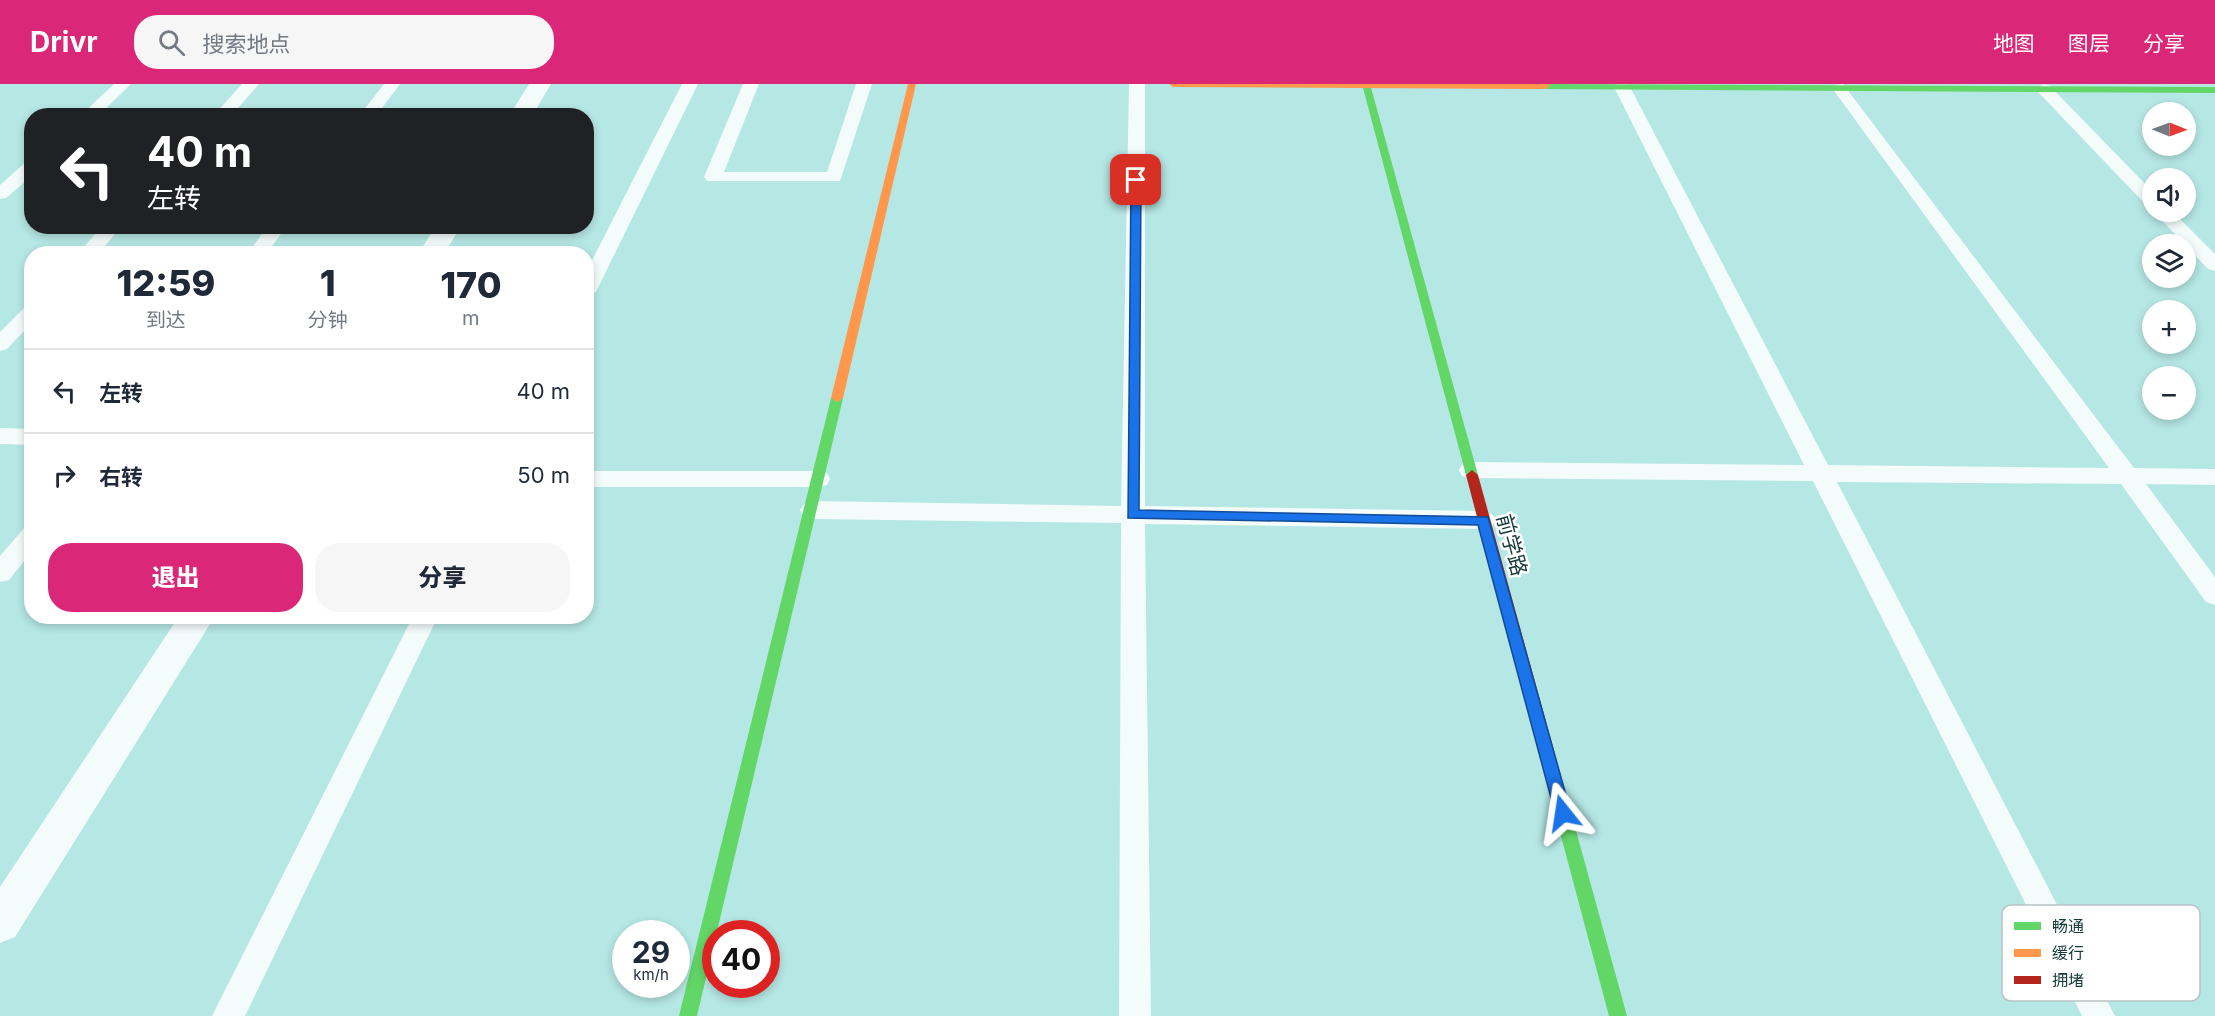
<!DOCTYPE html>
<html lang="zh">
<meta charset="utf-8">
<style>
:root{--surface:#fff;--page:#f6f6f7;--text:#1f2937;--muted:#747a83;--line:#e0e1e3;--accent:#db2777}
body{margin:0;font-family:Inter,"Noto Sans SC",sans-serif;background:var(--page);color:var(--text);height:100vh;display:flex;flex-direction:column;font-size:22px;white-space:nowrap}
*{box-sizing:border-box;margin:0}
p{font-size:20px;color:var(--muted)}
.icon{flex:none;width:33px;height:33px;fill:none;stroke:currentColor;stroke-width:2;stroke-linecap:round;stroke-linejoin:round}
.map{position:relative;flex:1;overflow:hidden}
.panel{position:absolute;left:24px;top:162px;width:570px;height:378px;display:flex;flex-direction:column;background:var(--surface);border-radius:24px;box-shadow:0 3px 9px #0003}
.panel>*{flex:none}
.banner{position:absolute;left:24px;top:24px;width:570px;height:126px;border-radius:24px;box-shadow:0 3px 9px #0003;background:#202124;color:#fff;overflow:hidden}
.needle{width:39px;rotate:91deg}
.buttons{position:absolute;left:2142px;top:18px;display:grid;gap:12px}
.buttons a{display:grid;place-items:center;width:54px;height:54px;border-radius:50%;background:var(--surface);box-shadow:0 3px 9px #0003;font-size:30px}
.speed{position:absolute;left:612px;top:836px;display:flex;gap:12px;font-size:30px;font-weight:700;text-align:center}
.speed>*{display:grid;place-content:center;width:78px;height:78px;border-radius:50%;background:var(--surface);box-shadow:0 3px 9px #0003;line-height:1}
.speed small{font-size:15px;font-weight:400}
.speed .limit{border:9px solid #d22;background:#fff;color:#111}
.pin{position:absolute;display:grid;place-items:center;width:51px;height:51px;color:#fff;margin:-26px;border-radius:12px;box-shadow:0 3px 9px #0006}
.me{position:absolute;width:66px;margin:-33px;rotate:345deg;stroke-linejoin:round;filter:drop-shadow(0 0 4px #0008)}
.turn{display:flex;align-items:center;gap:21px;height:126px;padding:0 24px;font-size:27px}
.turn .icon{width:78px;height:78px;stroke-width:2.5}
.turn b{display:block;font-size:42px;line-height:51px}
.eta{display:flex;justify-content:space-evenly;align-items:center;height:102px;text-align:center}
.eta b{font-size:36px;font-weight:800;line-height:42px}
.primary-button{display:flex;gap:12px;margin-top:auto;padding:12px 24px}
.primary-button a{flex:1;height:69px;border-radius:24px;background:var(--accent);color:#fff;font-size:24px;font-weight:800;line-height:69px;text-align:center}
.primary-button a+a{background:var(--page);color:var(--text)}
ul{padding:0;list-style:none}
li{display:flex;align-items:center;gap:18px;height:84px;padding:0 24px;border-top:2px solid var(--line)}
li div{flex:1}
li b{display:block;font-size:22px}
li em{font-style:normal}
header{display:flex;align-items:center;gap:36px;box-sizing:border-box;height:84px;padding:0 30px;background:var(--accent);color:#fff}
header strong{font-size:28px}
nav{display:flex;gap:33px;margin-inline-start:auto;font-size:21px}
.search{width:420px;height:54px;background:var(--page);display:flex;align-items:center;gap:15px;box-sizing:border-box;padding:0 21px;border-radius:24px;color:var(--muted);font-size:22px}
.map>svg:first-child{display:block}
</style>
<header>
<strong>Drivr</strong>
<div class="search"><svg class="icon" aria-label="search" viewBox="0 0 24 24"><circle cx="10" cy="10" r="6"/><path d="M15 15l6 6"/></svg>搜索地点</div>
<nav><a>地图</a><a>图层</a><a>分享</a></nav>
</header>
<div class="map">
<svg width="2215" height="932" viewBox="0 0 2215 932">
<rect width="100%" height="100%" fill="#b5e7e4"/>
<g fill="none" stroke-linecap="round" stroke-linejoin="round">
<g fill="#f4fbfb" fill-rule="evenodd">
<path d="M114,0H131L98,32H80Z"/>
<path d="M242,0H259L231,32H213Z"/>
<path d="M384,0H400L376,32H359Z"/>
<path d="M682,0H698L596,208L586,214V188Z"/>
<path d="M743,0H759L724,88H827L856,0H872L840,97H707L704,93Z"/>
<path d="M1129,0H1145V422L1484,427L1492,430L1496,436L1492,442L1484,445L1145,440L1151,932H1119L1121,439L812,435L804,432L800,426L804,420L812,417L1121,422Z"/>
<path d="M1616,0H1628L1630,3L1828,381L2109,384L1832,4L1834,1L1843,0L2134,384L2215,385V401L2146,400L2215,493V521L2206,518L2121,400L1837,398L2115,932H2082L1813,397L1470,394L1462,392L1459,386L1462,380L1470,378L1804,381L1614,3Z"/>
<path d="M2044,0L2050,2L2152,107V122L2146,121L2038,8L2036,5Z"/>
<path d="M32,77V92L6,114L0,115V101L26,78Z"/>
<path d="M2154,128H2173L2215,170V187L2208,185Z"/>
<path d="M102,142H122L98,170H78Z"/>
<path d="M268,142H287L266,170H247Z"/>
<path d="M32,221V239L7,265L0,267V248L25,223Z"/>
<path d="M0,344L32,345V361L0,360Z"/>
<path d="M586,387H819L827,389L830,395L827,401L819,403H586Z"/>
<path d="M32,441V467L9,496L0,498V472L24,444Z"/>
<path d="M413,532H438L245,932H212Z"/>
</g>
<g fill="#f4fbfb" fill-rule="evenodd">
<path d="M529,0H551L532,32H509Z"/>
<path d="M436,142H461L444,170H418Z"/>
<path d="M179,532H215L15,853L0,859V803Z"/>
</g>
<g fill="#63d668" fill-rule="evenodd">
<path d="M1362,0H1370L1478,391L1472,396L1466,391Z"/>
<path d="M1542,0L2215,3V9L1545,5L1540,2Z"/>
<path d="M837,310L843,314L697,932H679L831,314Z"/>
<path d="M1553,685L1559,687L1561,692L1627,932H1609L1545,692L1547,687Z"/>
</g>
<g fill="#ff974d" fill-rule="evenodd">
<path d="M908,0H916L843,314L837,318L831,314Z"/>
<path d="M1169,0H1548L1550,2L1545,5L1173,3Z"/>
</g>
<path fill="#b3261e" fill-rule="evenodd" d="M1472,386L1478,391L1561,692L1559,697L1553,699L1547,697L1545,692L1466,391Z"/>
</g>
<path fill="#1a73e8" stroke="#114b97" stroke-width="1.5" d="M1136,93L1141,96L1139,426L1488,433L1571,729L1569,734L1563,737L1557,734L1555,729L1478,441L1128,434L1131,96Z"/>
<g text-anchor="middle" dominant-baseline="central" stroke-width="5" stroke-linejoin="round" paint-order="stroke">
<g font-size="21" fill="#143a38" stroke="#fff">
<text transform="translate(1512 461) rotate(75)">前学路</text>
</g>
</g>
<rect x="2002" y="821" width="198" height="96" rx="9" fill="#fff" stroke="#b8c4c3" stroke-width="1.5"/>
<rect x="2014" y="838" width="27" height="8" fill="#63d668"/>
<rect x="2014" y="865" width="27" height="8" fill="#ff974d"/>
<rect x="2014" y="892" width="27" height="8" fill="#b3261e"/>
<g font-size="16" fill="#143a38">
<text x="2052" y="848">畅通</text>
<text x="2052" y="875">缓行</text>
<text x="2052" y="902">拥堵</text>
</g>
</svg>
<div class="buttons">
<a><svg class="needle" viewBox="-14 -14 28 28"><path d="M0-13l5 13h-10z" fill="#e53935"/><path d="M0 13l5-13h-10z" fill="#747a83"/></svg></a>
<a><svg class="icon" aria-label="sound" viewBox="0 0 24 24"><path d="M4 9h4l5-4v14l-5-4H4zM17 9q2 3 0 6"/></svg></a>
<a><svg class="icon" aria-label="layers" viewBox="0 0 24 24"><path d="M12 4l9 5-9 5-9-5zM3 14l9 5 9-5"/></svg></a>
<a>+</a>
<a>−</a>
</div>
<div class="speed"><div>29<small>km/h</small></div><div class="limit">40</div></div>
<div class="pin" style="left:1136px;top:96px;background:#d93025"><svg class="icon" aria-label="arrive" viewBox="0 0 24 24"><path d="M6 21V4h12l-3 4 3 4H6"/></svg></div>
<svg class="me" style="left:1563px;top:729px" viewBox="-20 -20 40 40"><path d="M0-17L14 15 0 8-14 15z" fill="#1a73e8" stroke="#fff" stroke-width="4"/></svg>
<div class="banner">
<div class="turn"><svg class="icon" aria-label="left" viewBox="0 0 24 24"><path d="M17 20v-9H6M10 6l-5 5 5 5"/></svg><div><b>40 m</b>左转</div></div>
</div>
<section class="panel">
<div class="eta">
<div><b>12:59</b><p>到达</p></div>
<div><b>1</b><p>分钟</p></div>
<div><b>170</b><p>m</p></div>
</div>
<ul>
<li><svg class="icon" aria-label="left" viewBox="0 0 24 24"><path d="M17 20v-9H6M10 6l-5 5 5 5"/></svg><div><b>左转</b></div><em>40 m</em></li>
<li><svg class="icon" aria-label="right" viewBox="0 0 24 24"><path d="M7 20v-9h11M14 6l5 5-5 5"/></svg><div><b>右转</b></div><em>50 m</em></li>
</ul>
<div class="primary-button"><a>退出</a><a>分享</a></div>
</section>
</div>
